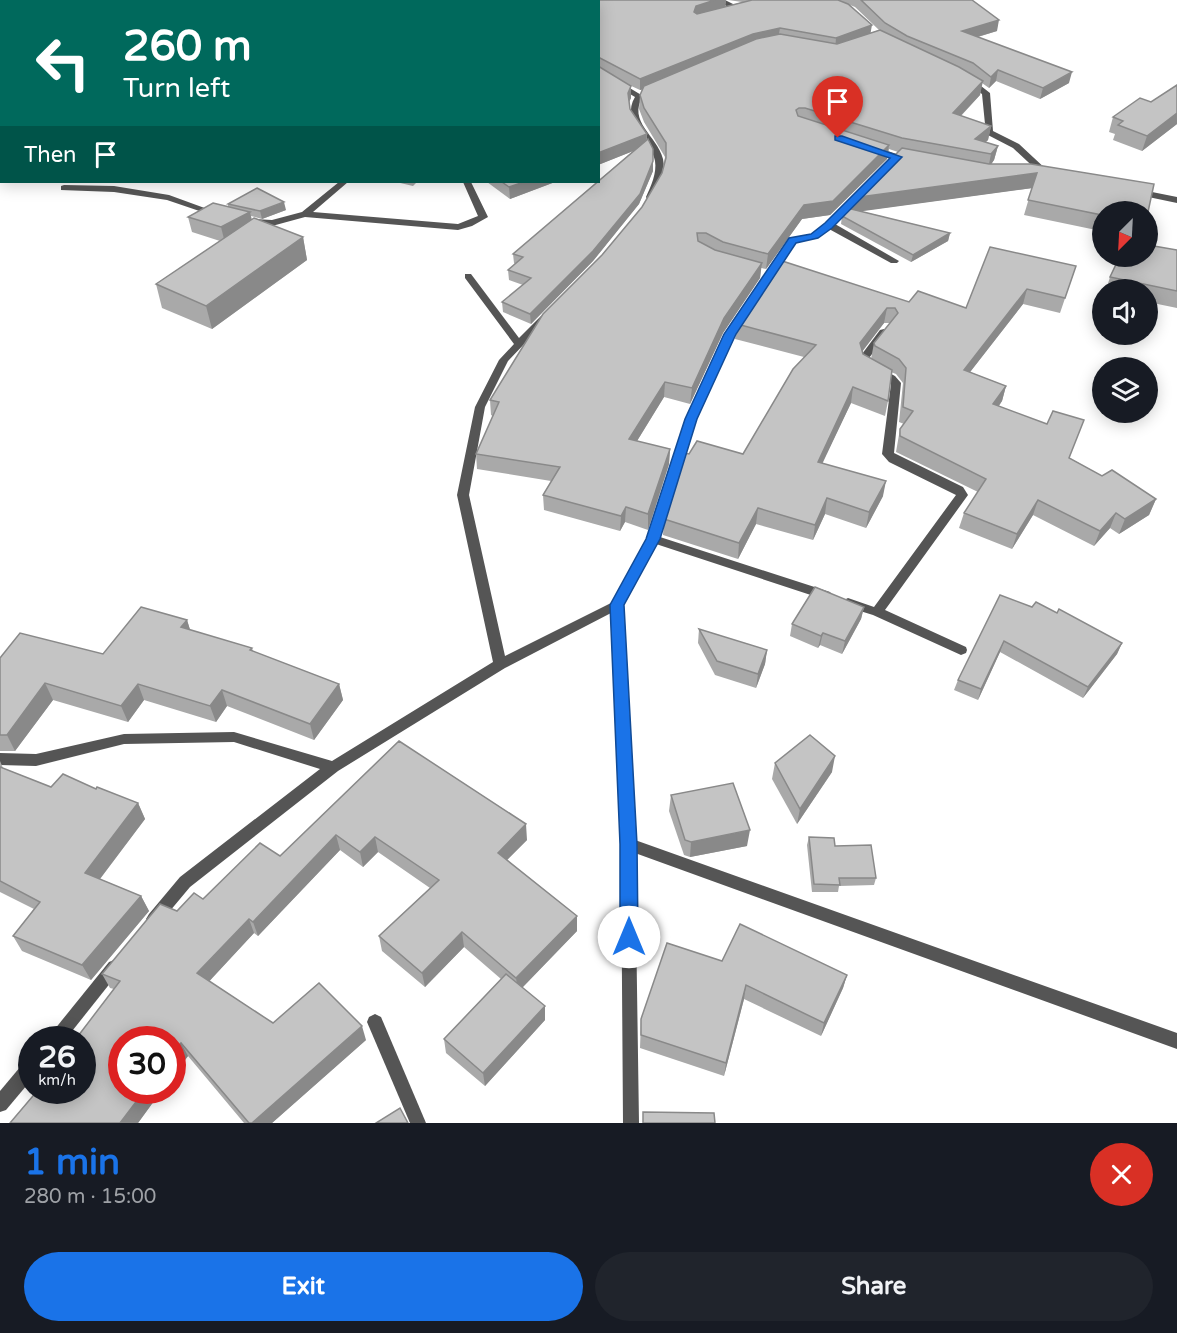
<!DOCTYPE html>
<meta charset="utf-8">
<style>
:root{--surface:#171b24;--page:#20242c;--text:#f1f3f6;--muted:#9ea1a6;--accent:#1a73e8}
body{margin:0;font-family:"Varela Round",sans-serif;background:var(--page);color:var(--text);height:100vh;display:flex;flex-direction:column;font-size:22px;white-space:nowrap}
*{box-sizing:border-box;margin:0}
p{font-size:20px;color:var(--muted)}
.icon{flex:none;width:33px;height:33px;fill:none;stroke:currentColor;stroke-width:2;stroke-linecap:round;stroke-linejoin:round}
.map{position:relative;height:1123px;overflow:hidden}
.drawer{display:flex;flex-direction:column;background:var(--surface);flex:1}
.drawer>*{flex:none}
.guide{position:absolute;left:0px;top:0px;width:600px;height:183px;box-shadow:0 3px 15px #0003;background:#00695c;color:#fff;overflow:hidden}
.needle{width:39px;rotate:204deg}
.fabs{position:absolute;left:1092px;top:201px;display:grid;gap:12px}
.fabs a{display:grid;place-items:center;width:66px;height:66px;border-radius:50%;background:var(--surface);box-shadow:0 3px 15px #0003;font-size:30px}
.speed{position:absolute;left:18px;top:1026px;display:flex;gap:12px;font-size:30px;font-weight:700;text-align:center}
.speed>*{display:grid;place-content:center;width:78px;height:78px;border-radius:50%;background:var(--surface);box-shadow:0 3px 15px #0003;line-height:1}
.speed small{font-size:15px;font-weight:400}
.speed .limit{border:9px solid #d22;background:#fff;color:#111}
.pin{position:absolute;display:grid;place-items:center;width:51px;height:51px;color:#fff;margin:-62px -26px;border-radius:50% 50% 50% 0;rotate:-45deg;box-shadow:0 0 6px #0007}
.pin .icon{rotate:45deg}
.me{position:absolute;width:66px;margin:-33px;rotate:0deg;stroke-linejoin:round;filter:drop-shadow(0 0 4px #0008)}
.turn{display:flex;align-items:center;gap:21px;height:126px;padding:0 24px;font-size:27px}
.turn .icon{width:78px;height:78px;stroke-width:2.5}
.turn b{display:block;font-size:42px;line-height:51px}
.then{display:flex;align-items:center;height:57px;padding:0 24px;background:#0003;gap:12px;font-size:22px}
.round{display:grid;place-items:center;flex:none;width:63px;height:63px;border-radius:32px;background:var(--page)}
.overview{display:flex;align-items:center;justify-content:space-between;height:102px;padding:0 24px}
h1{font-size:36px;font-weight:800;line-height:45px;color:var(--accent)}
.primary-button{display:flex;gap:12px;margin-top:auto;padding:12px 24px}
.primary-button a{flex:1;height:69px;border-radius:36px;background:var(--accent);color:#fff;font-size:24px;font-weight:800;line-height:69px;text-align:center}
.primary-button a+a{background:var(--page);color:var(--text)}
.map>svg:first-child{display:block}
</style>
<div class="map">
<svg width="1177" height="1123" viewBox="0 0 1177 1123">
<rect width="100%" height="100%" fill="#fff"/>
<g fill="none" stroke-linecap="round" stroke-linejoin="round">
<g fill="#555" fill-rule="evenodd">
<rect x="416" y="0" width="8" height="2"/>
<path d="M715,0H725L741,8L734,10Z"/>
<path d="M598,69L643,96C627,122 657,135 663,159C666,172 660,187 653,199H647L646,197C651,186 657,173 655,161C651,137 620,122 635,97L598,75Z"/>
<path d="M966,79H972L990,93L993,131L1019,144L1048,171V175H1042L1013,148L986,134L982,94L966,83Z"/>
<path d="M872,146L900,155L901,157L897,160L869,151L868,149Z"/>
<path d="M339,182H348L313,212L458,224L478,216L463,182H471L488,217L472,226L458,230L305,217L272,226L252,225L247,222L252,219L272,220L302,212Z"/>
<path d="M64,185L114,186L169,195L221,214L217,217L167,200L114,192L61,190V186Z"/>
<path d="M862,189L865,190V194L835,224L899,261L897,263H891L829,229L817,238L796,242L735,334L696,419L660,537L830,592L832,595L830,598L826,600L656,544L623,605L635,840L1177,1033V1049L635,853L639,1123H623L621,844L611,613L505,668L338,771L190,887L159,924L154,926L149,924L146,919L149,914L180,877L320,769L234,742L124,744L36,766L0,765V753L36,754L124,734L234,732L332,761L493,662L457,495L475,407L499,360L514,344L465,278V274H471L519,338L541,316L544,315L549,318L508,361L485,407L469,495L505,656L613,602L647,539L686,419L725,334L790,238L811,234L826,223L859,190Z"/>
<path d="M1137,189L1177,197V203L1134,194V190Z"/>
<path d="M884,329L889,332L869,358L870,363L895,376L901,383L894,453L963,487L968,495L885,610L966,647L967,650L966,653L961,655L873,615L844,606L842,603L844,600L848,598L874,607L956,495L889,462L882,454L891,384L861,367L859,358L880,330Z"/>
<path d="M114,960L119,962L122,967L119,972L65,1040H46L109,962Z"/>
<path d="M375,1014L381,1017L426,1123H410L367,1022L369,1017Z"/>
<path d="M32,1058V1079L6,1110L0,1112V1091L26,1060Z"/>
</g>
</g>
<g fill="#a9a9a9" fill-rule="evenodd">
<path d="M426,0H726L725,7L742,2L728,0H972L997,31L978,37L1069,83L1040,99L996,81L989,88L982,83L980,95L961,116L991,126L988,140L986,142L998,146L994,160L991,164L1102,212V246L1098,243L1101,231L1024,215L1032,188L860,211L950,233L948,241L911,262L841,224L842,216L850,209L898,152L889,149L887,159L830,215L802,219L766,269L761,268L760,278L723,333L690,404L664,397L637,441L670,449L669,464L648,530L625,522L620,531L544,510L543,495L551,481L477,469L476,454L493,416L491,415L490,400L602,255L642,207L662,173L665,157L644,122L639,109L640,95L642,90H640L627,84L631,86V98L629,102L630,109L647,134V140L653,171L639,204L593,261L531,324L503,312L502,302L523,285L509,280L508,270L515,264L514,263L513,254L633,151L598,165V2H426ZM850,5L855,7L879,30L870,33Z"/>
<path d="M1177,85V124L1142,151L1113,140L1115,134L1109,132L1113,117L1151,102Z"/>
<path d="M396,182H417L413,186Z"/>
<path d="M487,182H555L510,199Z"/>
<path d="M228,204L286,210L262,219L251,216L252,220L303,237L307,260L212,329L162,308L156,284L220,241L192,232L188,217L228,207Z"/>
<path d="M1177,250V308L1148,302V290H1106L1110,277Z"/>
<path d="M1076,266L1060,313L1023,304L970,372L1006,386L1002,401L999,406L1070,458L1102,476L1156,499L1149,515L1119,534L1110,528L1094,546L1033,515L1012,549L959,528L964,513L978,492L896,452L900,429L904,424L899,422L903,383L896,374L891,372L888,401L885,416L851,403L822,463L883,496L866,528L825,514L813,540L756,524L738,559L663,535L664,519L689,454H743L804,357L735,339L737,324L909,302L966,308ZM884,323H890L874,343L871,359L863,354L862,352Z"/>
<path d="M864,607L861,619L842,654L820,645L818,648L790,636L792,624Z"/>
<path d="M1032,607L1057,613L1122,643L1117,654L1083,698L1000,652L978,700L954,690L958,680Z"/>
<path d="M187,620L190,630L252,648L253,651L339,684L343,700L314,740L227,706L216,722L144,700L128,722L53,700L15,751H0V658L103,654Z"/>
<path d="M699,629L767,650L765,664L756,688L715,675L698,643Z"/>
<path d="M399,741L527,840L507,860L577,916V931L522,988L545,1020L485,1086L446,1053L444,1039L501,979L464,947L425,987L382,951L379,936L430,888L378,852L363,867L340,850L258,936L254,933L209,981L273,1023L366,1040L272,1123H244L188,1056L172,1077V1040L122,1090H162L138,1123H10L38,1090L114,989L110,988L102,974L177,911L203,899L280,856Z"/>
<path d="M0,761L3,768L51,787L96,789L138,803L145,819L100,879L141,896L149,911L91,980L22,951L13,936L34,909L0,892Z"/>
<path d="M775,763L832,772L797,824L772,779Z"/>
<path d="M671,795L747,846L690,857L684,855L669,811Z"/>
<path d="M809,837L835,846L876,878L874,885L839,886L838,892H812L807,845Z"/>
<path d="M722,961L847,975L843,988L821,1036L744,999L724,1076L640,1048L641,1019Z"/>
</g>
<g fill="#898989">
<path d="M714,0H726L725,8L695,17L694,12L696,6Z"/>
<path d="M999,20L997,31L960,42L962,31Z"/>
<path d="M872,25L870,36L835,50L836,38Z"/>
<path d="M780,28L778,39L752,45L640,90V79L753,34Z"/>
<path d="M998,70L996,81L989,88L991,77Z"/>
<path d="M1072,72L1069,83L1040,99L1043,88Z"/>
<path d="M983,81L980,95L950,127L953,113Z"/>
<path d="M631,86V98L628,104V93Z"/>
<path d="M1177,113V124L1142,151L1147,136Z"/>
<path d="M991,126L988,140L975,151V139Z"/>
<path d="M647,134L646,146L598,165V153Z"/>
<path d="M889,145L887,159L830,215L802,219L766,269L768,254L804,205Z"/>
<path d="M998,146L994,160L988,169L991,154Z"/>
<path d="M653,161V171L639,204L593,261L531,324L530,314Z"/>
<path d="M1037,173L1033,188L849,213L852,198Z"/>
<path d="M524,182H555L510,199L509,187Z"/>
<path d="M284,202L286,210L262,219L260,211Z"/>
<path d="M250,212L253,227L225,243L221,227Z"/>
<path d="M950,233L948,241L911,262L913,255Z"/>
<path d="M303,237L307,260L212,329L206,306Z"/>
<path d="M762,263L760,278L723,333L690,404L692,388L724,318Z"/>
<path d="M1027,289L1023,304L960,385L964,370Z"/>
<path d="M887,308L884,323L857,358L860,343Z"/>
<path d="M665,382L664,397L629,454V439Z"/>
<path d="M1006,386L1002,401L989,419L993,404Z"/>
<path d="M853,387L851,403L816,477L818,462Z"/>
<path d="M670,449L669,464L648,530V514Z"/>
<path d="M886,481L883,496L866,528L869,512Z"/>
<path d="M827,498L825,514L813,540L815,525Z"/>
<path d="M1156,499L1149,515L1119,534L1125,519Z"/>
<path d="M1038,500L1033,515L1012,549L1017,534Z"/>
<path d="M626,507L625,522L620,531L621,516Z"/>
<path d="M758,508L756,524L738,559L739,543Z"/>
<path d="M1116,513L1110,528L1094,546L1100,531Z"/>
<path d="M864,607L861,619L842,654L845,641Z"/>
<path d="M187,620L192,636L181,627Z"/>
<path d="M823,633L820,645L818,648L821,636Z"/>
<path d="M1004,641L1000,652L978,700L981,689Z"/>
<path d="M1122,643L1117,654L1083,698L1088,687Z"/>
<path d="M767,650L765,664L756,688L758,674Z"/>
<path d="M45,683L53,700L15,751L7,735Z"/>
<path d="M138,684L144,700L128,722L121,706Z"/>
<path d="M339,684L343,700L314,740L310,724Z"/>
<path d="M222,690L227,706L216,722L210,706Z"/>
<path d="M835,756L832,772L797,824L800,809Z"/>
<path d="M138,803L145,819L93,888L85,873Z"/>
<path d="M526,824L527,840L499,868L498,853Z"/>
<path d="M750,830L747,846L690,857L691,842Z"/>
<path d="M336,835L340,850L258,936L253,922Z"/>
<path d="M375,837L378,852L363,867L360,852Z"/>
<path d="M141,896L149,911L91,980L82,965Z"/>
<path d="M577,916V931L518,992L516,978Z"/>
<path d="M249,919L254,933L204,987L197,973Z"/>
<path d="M462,932L464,947L425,987L422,973Z"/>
<path d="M847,975L843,988L821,1036L824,1023Z"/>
<path d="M746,985L744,999L724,1076L726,1063Z"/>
<path d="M545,1006V1020L485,1086L483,1073Z"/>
<path d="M362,1026L366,1040L272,1123H252Z"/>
<path d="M181,1043L188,1056L172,1077V1054Z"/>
<path d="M145,1090H162L138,1123H120Z"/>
</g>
<g fill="#c4c4c4" stroke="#898989" stroke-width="1.5">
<path d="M437,0H715L696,6L694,12L697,14L752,0H838L848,4L872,25L836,38L780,28L753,34L640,79L598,57V2H439Z"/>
<path d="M861,0H972L999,20L962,31L1072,72L1043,88L998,70L991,77L973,63L907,36L885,23Z"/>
<path d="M880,30L959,67L983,81L953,113L991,126L975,139L998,146L991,154L902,138L805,108H799L796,110L798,116L889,145L833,201L804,205L768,254L723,242L706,233H697L698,241L715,250L762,263L724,318L692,388L665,382L629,439L670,449L648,514L626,507L621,516L543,495L560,467L476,454L499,402L490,400L543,314L602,255L642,207L662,173L666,158V143L644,108L640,95L644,86L756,39L780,34L837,44Z"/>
<path d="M598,66L631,86L628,93L630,109L647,134L598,153Z"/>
<path d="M1177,85V113L1147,136L1118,125L1123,121L1113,117L1140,98L1151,102Z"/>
<path d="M648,139L653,149V161L640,194L593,251L530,314L502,302L531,278L508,270L523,257L513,254Z"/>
<path d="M902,148L989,164H1031L1154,184L1148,212H1102V215L1028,200L1037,173L852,198Z"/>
<path d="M502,182H524L509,187Z"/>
<path d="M257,188L284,202L260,211L228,204Z"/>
<path d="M213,203L250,212L221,227L188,217Z"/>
<path d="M847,208L950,233L913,255L842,216Z"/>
<path d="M254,218L303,237L206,306L156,284Z"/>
<path d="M1148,245L1177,250V291L1110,277L1120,256H1148Z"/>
<path d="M990,247L1076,266L1065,298L1027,289L964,370L1006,386L993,404L1047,424L1053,411L1084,420L1069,458L1102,476L1112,470L1156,499L1125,519L1116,513L1100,531L1038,500L1017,534L964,513L986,479L900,436V429L913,411L903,407L906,368L899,359L875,346L874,343L898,313L895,308H887L860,343L863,354L892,370L888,401L853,387L818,462L886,481L869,512L827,498L815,525L758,508L739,543L664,519L684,453L689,454L697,441L743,454L793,369L816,345L737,324L779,260L909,302L918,291L966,308Z"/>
<path d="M815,587L864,607L845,641L823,633L821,636L792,624Z"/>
<path d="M1000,595L1032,607L1036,602L1057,613L1059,609L1122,643L1088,687L1004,641L981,689L958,680Z"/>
<path d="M141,607L187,620L181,627L252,648L250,650L339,684L310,724L222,690L210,706L138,684L121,706L45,683L7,735H0V658L20,633L103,654Z"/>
<path d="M699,629L767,650L758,674L717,661Z"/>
<path d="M810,735L835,756L800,809L775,763Z"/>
<path d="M399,741L526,824L498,853L577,916L516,978L462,932L422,973L379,936L439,880L375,837L360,852L336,835L253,922L249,919L197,973L273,1023L319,983L362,1026L252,1123H249L181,1043L172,1054V1040H122V1090H145L120,1123H10L38,1090H82V1040H75L120,981L102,974L160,904L177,911L194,893L203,899L260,843L280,856Z"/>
<path d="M0,767L51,787L63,774L96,789L97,787L138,803L85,873L141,896L82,965L13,936L40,902L0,881Z"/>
<path d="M733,783L750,830L691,842L685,840L671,795Z"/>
<path d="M809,837L834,838L835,846L871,845L876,878H839L840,885L814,884Z"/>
<path d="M740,924L847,975L824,1023L746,985L726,1063L641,1035V1019L667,943L722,961Z"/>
<path d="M506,974L545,1006L483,1073L444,1039Z"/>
<path d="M400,1108L408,1123H376Z"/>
<path d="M643,1112L714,1113L715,1123H643Z"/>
</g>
<path fill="#1a73e8" stroke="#114b97" stroke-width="1.5" d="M835,136H842L902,157L832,228L818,238L796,243L736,334L697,419L660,539L624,605L637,844L638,937L635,943L629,945L623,943L620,937V844L610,605L646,539L685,419L724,334L789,238L811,234L825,223L890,158L835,140Z"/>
</svg>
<div class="fabs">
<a><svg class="needle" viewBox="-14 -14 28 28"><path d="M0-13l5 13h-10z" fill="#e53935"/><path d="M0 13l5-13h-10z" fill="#9ea1a6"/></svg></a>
<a><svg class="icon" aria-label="sound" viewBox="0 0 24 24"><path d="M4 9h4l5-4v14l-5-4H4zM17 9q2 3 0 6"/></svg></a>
<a><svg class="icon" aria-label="layers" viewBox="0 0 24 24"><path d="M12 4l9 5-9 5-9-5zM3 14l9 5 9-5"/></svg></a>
</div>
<div class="speed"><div>26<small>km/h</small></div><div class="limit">30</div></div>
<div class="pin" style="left:838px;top:138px;background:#d93025"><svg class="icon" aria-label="arrive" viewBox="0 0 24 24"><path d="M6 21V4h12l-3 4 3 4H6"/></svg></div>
<svg class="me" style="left:629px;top:937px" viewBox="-20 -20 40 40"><circle r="19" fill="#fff"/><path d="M0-13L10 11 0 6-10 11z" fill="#1a73e8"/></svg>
<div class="guide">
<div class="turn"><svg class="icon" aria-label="left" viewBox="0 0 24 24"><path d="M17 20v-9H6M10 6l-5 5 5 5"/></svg><div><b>260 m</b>Turn left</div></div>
<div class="then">Then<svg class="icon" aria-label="arrive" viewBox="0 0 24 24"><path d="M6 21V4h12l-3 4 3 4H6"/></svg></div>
</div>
</div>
<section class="drawer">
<div class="overview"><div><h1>1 min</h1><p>280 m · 15:00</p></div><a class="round" style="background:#d93025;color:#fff"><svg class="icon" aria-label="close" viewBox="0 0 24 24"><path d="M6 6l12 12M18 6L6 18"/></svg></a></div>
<div class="primary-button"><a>Exit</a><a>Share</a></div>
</section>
